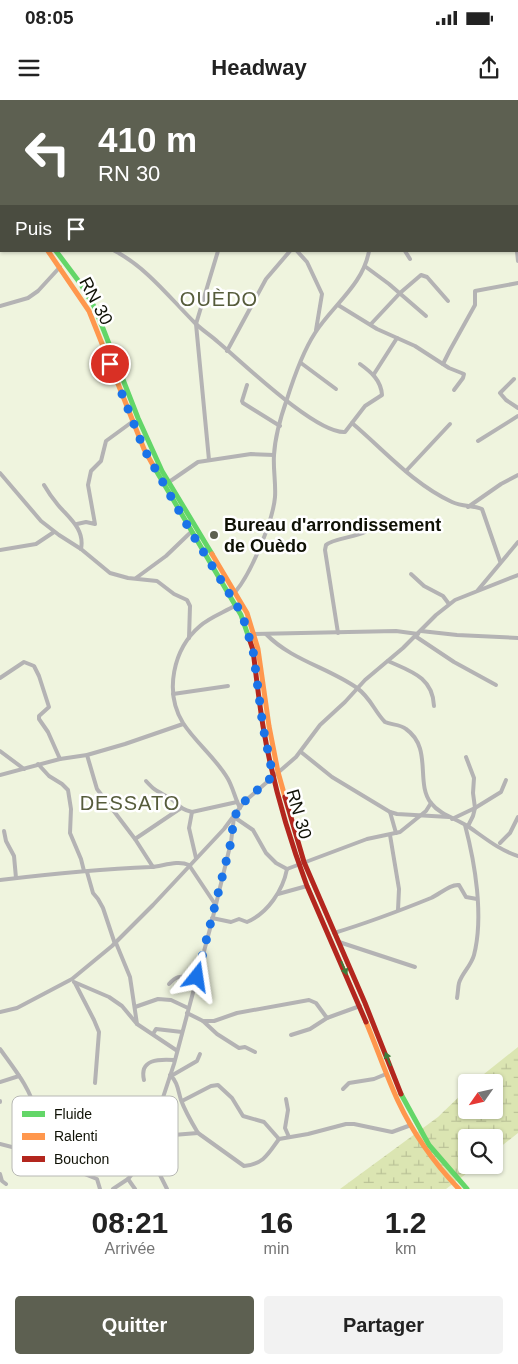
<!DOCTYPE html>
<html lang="fr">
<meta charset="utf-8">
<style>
:root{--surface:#fff;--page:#f2f2f2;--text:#222;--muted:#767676;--accent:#5d6051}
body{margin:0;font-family:Helvetica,sans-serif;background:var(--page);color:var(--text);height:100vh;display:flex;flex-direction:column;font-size:19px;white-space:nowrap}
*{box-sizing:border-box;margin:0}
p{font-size:16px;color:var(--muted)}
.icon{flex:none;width:28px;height:28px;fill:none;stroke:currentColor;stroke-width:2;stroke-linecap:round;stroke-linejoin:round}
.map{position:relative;height:1089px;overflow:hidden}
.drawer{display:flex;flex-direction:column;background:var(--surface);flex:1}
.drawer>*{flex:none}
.guide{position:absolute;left:0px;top:0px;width:519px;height:152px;box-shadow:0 1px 4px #0004;background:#5d6051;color:#fff;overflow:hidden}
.needle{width:32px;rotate:236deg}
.fabs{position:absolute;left:458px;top:974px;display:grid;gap:10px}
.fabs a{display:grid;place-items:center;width:45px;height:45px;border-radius:5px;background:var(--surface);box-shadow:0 1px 4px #0004;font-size:25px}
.pin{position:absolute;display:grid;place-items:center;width:42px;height:42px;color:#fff;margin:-21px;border:2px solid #fff;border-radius:50%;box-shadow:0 1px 5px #0007}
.me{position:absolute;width:55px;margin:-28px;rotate:15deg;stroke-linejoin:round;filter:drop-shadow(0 0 4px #0008)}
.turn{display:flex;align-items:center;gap:18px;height:105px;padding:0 15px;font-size:22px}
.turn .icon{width:65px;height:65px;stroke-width:2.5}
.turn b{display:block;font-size:35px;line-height:42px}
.then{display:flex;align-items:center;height:48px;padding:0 15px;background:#0003;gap:10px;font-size:19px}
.eta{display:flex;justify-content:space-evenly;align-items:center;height:85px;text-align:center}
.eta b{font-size:30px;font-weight:700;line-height:35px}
.primary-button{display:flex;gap:10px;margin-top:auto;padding:10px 15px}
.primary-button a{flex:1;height:58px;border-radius:5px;background:var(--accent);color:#fff;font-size:20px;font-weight:700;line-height:58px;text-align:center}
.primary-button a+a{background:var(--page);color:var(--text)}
.status{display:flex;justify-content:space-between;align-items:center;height:35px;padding:0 25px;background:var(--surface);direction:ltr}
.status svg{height:14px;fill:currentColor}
header{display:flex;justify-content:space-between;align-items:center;height:65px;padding:0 15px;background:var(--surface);font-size:22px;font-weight:700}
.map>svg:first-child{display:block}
</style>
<div class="status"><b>08:05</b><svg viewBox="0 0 49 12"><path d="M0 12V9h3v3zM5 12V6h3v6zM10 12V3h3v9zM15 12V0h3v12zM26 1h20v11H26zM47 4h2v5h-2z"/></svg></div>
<header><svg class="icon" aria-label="menu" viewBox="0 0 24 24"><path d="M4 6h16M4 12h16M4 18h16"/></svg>Headway<svg class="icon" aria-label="share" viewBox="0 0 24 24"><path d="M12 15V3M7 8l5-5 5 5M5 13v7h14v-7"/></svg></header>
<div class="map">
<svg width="518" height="1089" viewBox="0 0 518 1089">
<defs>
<pattern id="wetland-marsh" width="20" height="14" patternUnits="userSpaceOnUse" patternTransform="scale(1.25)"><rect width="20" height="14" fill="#dbe5b2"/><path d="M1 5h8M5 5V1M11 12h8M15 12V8" fill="none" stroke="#bbc398"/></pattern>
</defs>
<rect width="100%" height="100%" fill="#eff4de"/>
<path fill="url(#wetland-marsh)" d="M518,947V1033L494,1052V1038H466V1065H478L475,1067L446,1089H340L438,1017L466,990V1010H494V982H474Z"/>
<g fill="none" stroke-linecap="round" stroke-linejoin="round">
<g stroke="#b4b3b4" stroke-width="4">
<path d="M87,0L88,1"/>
<path d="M222,0V1"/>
<path d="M388,0L392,1"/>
<path d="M408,1L409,0"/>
<path d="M455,1V0"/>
<path d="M518,59V60"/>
<path d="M518,144V141"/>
<path d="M115,151C147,168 169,197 195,223C202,230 210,235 218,242C242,262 316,334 345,332L365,306L382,295C381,280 371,272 360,264"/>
<path d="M297,151L307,162L322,194L316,230"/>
<path d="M405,151L410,159"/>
<path d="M517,151L518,161"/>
<path d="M366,167L389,184L426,216"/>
<path d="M338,205L377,229L415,246L449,268L464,274L463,278L454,290"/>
<path d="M0,206L28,198L38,191L60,167"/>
<path d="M371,224L400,193L421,175L427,177L448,201"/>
<path d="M227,251L266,179L290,151"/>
<path d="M301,263L336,289"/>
<path d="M443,264L450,250L475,205V191L518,183"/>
<path d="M374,274L397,238"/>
<path d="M514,279L500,293L506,300L518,308"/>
<path d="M247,285L242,301L243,303L280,326"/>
<path d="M352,323C384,350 413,384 452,402C463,407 472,405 482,409L500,461"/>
<path d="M478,341L518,316"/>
<path d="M209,360L196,224L218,151"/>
<path d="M406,371L450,324"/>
<path d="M0,373L41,421L59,435L81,449L110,473L128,478L157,481L174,494L187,500L190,506L189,538"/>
<path d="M169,382L198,362L251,354L274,355"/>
<path d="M44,385C48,392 53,399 58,405C69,418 85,429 81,449"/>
<path d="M468,407L501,384L518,375"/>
<path d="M77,424L86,422L95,424L88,385L91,371L101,361L106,341L132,322"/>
<path d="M0,450L36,444L54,432"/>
<path d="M411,474L424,486L443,496L449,504"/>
<path d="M136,478L166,456L191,432"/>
<path d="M478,490L518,442"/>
<path d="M236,491C251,473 273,421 275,397C276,383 273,369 274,355C275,337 281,316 287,299C293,280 304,250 315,233C333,205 363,185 369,151"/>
<path d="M236,505C225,512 210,517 200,526C173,549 164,592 183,623C196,643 216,658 228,679C233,688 235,698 240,708"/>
<path d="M421,531L457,535L518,538"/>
<path d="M338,533L325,450L326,445C332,439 355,437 365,432V418"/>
<path d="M254,534L396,531L418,534"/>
<path d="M266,534C291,560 329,568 357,588C371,598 374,611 385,622C391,625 400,624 406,629C433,648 415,683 431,703C440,715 457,719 469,727C485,738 499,750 518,756"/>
<path d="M415,536L454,562L496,585"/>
<path d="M388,561C410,571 433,577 434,606"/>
<path d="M0,578L24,562L34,566L39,576L49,607L39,616V619L48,632L60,659"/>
<path d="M173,594L228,586"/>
<path d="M0,651L24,669"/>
<path d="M301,652L332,677L390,712L397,714L449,717"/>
<path d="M87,655L97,689L135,739L153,767"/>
<path d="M466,657L474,678L473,693L475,708L473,716L468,726"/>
<path d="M38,664L49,676L62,684L68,690L71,709L70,733L81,759L84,771"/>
<path d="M0,675L60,659L87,655L125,644L183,624"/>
<path d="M146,681C155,691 157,691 168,697C179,703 178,709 192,712L237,702"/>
<path d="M192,712L189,728L196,758"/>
<path d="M390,712L396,733"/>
<path d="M452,719L475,708L501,692L506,680"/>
<path d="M4,731L6,741L14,756L16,778"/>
<path d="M390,735L399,789L398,810"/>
<path d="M135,739L181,708"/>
<path d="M500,743L510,733L518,717"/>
<path d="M287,769L367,739L400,732L426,711L431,703"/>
<path d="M87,772L93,793L98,799L103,808L115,844"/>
<path d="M0,780C50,774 100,769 151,767C163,766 178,760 189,765L215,804"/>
<path d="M278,794L307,786"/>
<path d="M212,818L231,822L239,819L247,822C268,813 283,790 287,769"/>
<path d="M334,833C367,823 399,811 431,798C440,794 450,784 459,785L466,797L477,799"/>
<path d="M339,842L415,867"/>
<path d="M116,843L130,877L137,924"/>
<path d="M74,882L109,897L122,906L137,924L176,950"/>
<path d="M75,883L94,920L99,932L95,983"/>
<path d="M169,884C181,871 184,880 197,877"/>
<path d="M457,898C458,893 458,887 459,883C462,873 471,866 474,855C484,816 475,763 465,725"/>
<path d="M135,907L158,899L171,900L188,908"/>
<path d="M0,912L17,908L72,879L112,846L153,805L224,729L244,702L296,657L320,625L345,602L365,580L403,548L436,515L455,500L518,475"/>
<path d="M187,913L203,921L217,934L239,948L245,947L255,952"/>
<path d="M203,921H214L237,913L309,900L316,903L327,918L360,906"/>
<path d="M153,934L156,929L182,932"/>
<path d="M291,935L310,929L327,918"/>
<path d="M0,949C12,966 32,990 35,1011C37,1028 31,1037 39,1054"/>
<path d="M170,975C178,982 178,991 181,1000C185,1011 192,1023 198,1033L244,1066C264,1064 268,1054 279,1039L308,1034L346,1024H354L392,1032L411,1025"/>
<path d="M171,976L197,961L200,954"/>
<path d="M144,980C139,959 159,959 174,960"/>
<path d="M0,982L19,976"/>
<path d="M343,989L349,983L374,979L386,974"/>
<path d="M286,999L288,1010L285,1028L289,1037"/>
<path d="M0,1001V1002"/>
<path d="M182,1001L211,986L218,985L232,998L243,1016L264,1022L279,1039"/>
<path d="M0,1044L39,1054L46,1059L60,1061L72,1069L97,1079L100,1089"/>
<path d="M147,1045L173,1035L198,1033"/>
<path d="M144,1052L155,1065L167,1089"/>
<path d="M0,1074L2,1081L6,1084"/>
<path d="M128,1079L135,1089"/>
<path d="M113,1089L128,1079L133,1073L150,1037L174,964L211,825L231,742L234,717L253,730L266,753L276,763L287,769"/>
</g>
<g stroke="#63d668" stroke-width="5">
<path d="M139,1L140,0"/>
<path d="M0,104L1,105"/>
<path d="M56,151L80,183L95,208L138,318L162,371L212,454"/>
<path d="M154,367L241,515L250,541"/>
<path d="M401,994L429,1045L467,1089"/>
</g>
<g stroke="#ff974d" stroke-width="5">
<path d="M48,151L89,211L144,349L154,367"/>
<path d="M212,454L247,513L258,549L269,626L278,672L285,697"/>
<path d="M366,922C377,948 386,975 398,1001C413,1033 434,1063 459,1089"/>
</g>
<g stroke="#b3261e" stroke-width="5">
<path d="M0,94L1,95"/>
<path d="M250,541L253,550C256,575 259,601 263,626C272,680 288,735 307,786L366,922"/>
<path d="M285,697L304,762L365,903L401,994"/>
</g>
</g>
<defs><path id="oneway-solid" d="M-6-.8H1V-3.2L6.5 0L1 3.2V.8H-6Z" transform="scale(1.25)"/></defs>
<g fill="#3d7d3b">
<use href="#oneway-solid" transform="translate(344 868) rotate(67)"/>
<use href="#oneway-solid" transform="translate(388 959) rotate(-112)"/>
</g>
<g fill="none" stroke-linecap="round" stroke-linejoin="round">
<path stroke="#1a73e8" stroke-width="9" stroke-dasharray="0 16.2" d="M110,264L144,349L191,432L242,514L253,550L263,627L273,676L244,702L234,717L231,742L197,877"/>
</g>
<circle fill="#5d6051" stroke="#fff" stroke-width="2" cx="214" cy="435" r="5"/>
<g text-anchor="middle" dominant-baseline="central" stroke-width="5" stroke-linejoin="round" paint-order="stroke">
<g font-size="18" fill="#0f1105" stroke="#fff">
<text transform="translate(96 201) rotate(62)">RN 30</text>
<text transform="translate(299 714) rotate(74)">RN 30</text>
</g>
<g font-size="18" font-weight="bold" fill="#0f1105" stroke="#fff" text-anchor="start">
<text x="224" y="425">Bureau d'arrondissement<tspan x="224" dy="21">de Ouèdo</tspan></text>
</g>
<g font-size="20" letter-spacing="1" fill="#565c3b" stroke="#fff">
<text x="219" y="199">OUÈDO</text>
<text x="130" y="703">DESSATO</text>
</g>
</g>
<rect x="12" y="996" width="166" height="80" rx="8" fill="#fff" stroke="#b7b8b4" stroke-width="1"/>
<rect x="22" y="1011" width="23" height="6" fill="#63d668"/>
<rect x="22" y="1033" width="23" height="7" fill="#ff974d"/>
<rect x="22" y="1056" width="23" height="6" fill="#b3261e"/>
<g font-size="14" fill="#0f1105">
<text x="54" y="1019">Fluide</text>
<text x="54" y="1041">Ralenti</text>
<text x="54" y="1064">Bouchon</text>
</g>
</svg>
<div class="fabs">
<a><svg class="needle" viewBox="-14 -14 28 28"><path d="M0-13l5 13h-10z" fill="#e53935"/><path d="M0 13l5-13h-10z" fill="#767676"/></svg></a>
<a><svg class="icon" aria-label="search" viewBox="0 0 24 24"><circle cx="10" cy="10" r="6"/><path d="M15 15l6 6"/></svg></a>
</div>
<div class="pin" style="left:110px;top:264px;background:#d93025"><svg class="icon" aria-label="arrive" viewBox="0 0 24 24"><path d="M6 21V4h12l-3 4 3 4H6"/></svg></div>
<svg class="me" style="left:197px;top:877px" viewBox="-20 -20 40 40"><path d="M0-17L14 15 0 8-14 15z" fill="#1a73e8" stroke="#fff" stroke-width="4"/></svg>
<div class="guide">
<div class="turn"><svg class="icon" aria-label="left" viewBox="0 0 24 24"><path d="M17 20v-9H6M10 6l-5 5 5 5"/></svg><div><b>410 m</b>RN 30</div></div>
<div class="then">Puis<svg class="icon" aria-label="arrive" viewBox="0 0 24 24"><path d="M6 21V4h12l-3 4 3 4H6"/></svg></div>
</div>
</div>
<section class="drawer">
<div class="eta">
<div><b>08:21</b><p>Arrivée</p></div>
<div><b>16</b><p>min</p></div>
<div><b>1.2</b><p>km</p></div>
</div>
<div class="primary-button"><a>Quitter</a><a>Partager</a></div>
</section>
